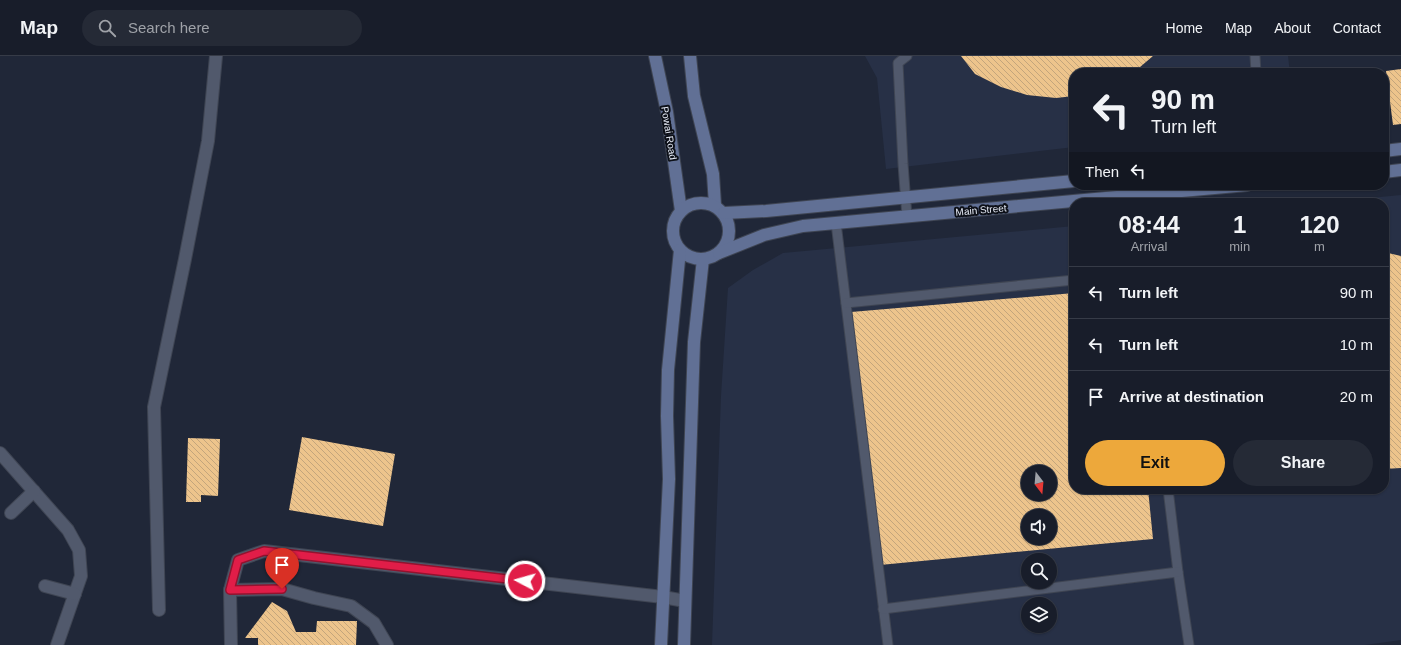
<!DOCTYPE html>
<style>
:root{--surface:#181d2a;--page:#252a36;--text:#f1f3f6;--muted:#9fa2a8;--line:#363b47;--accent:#eda83b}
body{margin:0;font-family:Arial,sans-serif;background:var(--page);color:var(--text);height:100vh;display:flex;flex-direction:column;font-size:15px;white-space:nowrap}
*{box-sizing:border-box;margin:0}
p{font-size:13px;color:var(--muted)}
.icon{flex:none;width:22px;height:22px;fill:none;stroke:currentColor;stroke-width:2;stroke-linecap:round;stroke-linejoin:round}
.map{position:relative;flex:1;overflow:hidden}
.panel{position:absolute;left:1069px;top:142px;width:320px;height:296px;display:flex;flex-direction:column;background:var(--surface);border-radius:16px;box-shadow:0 1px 3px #0004,0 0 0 1px var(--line)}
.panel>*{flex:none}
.top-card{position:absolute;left:1069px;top:12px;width:320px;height:122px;border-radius:16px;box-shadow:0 1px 3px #0004,0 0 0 1px var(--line);background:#181d2a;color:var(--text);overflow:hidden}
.needle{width:26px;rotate:164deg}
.fabs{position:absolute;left:1021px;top:409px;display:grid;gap:8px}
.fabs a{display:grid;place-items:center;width:36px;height:36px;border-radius:50%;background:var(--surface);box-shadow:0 1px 3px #0004,0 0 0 1px var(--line);font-size:20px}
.pin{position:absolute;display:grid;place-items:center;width:34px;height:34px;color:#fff;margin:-41px -17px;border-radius:50% 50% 50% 0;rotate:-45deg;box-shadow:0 0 4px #0007}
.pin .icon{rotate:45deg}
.me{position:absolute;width:44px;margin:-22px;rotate:276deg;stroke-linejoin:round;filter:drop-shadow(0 0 3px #0008)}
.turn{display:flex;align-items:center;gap:14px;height:84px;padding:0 16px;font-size:18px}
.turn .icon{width:52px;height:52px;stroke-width:2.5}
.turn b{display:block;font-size:28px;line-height:34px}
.then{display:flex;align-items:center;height:38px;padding:0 16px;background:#0003;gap:8px;font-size:15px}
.eta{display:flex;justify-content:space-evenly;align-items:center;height:68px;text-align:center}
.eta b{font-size:24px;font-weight:800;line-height:28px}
.cta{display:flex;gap:8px;margin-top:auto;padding:8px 16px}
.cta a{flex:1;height:46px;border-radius:24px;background:var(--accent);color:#111;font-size:16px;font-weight:800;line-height:46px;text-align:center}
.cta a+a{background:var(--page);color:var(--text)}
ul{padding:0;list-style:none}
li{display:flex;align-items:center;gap:12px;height:52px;padding:0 16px;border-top:1px solid var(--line)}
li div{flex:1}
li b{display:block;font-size:15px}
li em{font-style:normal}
header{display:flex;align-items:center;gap:24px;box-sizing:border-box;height:56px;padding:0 20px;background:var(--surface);border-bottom:1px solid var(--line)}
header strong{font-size:19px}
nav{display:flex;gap:22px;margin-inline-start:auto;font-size:14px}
.search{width:280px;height:36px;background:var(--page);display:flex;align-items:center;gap:10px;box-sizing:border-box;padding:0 14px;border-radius:22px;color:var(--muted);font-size:15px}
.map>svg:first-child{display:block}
</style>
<header>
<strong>Map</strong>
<div class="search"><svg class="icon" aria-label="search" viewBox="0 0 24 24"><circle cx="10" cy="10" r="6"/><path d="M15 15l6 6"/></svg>Search here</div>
<nav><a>Home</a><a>Map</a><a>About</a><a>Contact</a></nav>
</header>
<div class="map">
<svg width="1401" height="589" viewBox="0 0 1401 589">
<defs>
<pattern id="building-back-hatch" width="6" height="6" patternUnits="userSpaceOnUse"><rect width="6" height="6" fill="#edc48c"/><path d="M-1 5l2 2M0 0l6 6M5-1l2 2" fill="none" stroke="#c3a57c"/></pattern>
</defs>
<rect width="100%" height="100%" fill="#202738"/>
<g fill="#273046" fill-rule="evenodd">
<path d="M865,0H1288L1290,17H1074V91L886,113L877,22Z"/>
<path d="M1401,139V584L1365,589H712L721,340L728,232L753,214L783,197L1074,170V433H1384V147H1318ZM1028,416H1050V438H1028ZM1028,460H1050V482H1028ZM1028,504H1050V526H1028ZM1028,548H1050V570H1028Z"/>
</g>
<g fill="url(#building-back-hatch)" fill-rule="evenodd">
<path d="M961,0H1153L1133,17H1074V40L1056,42L1027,39L1001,31L975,18Z"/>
<path d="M1401,13V68L1393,69L1386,15Z"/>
<path d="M1384,196L1401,200V412L1384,413Z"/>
<path d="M1074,237V433H1148L1153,483L880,509L851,256ZM1028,416H1050V438H1028ZM1028,460H1050V482H1028Z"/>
<path d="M302,381L395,398L383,470L289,454Z"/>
<path d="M188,382L220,383L218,440L201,439V446H186Z"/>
<path d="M272,546L287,555L296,576H316L317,565H357L356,589H258V582H245Z"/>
</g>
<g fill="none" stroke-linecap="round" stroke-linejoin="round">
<defs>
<g id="lane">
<path d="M907,0L898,7L903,108L907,161"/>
<path d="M1255,0L1256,17"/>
<path d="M836,167L888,589"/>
<path d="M846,247L1074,224"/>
<path d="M1168,433L1178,516L1189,589"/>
<path d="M883,553L1178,516"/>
</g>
<g id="street">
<path d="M0,397L68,474L79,494L81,520L57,589"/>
<path d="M11,457L34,435"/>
<path d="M45,530L75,538"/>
<path d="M230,534L282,533L314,542L351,550L374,567L387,589"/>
<path d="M159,554L154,351L185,203L208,85L216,0"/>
<path d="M231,589L230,534L238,504L264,495L663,541L685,545"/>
</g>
<g id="secondary">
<path d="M655,0L667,56L681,155"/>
<path d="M690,0L694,40L713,118L715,149"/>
<path d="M1384,95L1401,93"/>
<path d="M1384,116L1401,114"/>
<circle cx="701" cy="175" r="28"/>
<path d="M724,157L766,155L1074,125"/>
<path d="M719,197L764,179L803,170L1247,129"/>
<path d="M661,589L669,423L667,360L668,314L680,194"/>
<path d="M684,589L694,286L703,203"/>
</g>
</defs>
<use href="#lane" stroke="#3f4553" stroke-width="11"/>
<use href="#street" stroke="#3f4553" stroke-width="14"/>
<use href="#secondary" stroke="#3f4553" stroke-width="14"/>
<use href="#lane" stroke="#51596c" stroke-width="9"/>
<use href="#street" stroke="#51596c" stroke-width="12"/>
<use href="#secondary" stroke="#617095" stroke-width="12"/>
</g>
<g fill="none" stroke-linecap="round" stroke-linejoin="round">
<defs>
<path id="route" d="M282,533L230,534L238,504L264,495L525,525"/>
</defs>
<use href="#route" stroke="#92132f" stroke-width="10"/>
<use href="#route" stroke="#e11d48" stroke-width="7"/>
</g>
<g text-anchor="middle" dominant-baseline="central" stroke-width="4" stroke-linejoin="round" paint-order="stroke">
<g font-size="10" fill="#e7ecf7" stroke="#0d1018">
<text transform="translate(669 77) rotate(81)">Powai Road</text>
<text transform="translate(981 154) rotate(-5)">Main Street</text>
</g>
</g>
</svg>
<div class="fabs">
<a><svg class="needle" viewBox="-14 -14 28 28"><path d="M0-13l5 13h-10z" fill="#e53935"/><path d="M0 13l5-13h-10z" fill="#9fa2a8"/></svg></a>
<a><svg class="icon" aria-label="sound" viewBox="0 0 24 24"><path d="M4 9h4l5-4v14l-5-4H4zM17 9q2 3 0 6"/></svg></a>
<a><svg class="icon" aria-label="search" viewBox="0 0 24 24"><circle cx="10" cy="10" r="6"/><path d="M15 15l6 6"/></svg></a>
<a><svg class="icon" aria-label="layers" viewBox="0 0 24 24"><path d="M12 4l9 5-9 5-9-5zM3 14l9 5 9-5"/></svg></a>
</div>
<div class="pin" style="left:282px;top:533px;background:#d93025"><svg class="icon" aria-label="arrive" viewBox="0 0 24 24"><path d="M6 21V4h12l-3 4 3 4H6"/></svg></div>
<svg class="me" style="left:525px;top:525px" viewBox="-20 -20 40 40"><circle r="17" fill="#e11d48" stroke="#fff" stroke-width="3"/><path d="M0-11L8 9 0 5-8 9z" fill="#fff"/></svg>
<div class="top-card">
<div class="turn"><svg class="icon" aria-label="left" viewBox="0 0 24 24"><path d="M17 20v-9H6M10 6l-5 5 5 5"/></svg><div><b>90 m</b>Turn left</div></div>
<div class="then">Then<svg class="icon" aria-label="left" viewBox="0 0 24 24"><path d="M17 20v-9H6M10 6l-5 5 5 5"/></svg></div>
</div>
<section class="panel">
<div class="eta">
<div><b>08:44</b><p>Arrival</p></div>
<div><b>1</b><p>min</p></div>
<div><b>120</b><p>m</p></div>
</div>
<ul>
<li><svg class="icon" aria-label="left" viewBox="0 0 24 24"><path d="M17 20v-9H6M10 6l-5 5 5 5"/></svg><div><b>Turn left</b></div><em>90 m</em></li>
<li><svg class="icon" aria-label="left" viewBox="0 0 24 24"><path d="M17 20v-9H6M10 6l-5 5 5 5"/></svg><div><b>Turn left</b></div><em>10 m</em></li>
<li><svg class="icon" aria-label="arrive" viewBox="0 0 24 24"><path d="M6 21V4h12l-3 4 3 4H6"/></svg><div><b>Arrive at destination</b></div><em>20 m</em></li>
</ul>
<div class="cta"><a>Exit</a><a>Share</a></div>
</section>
</div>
